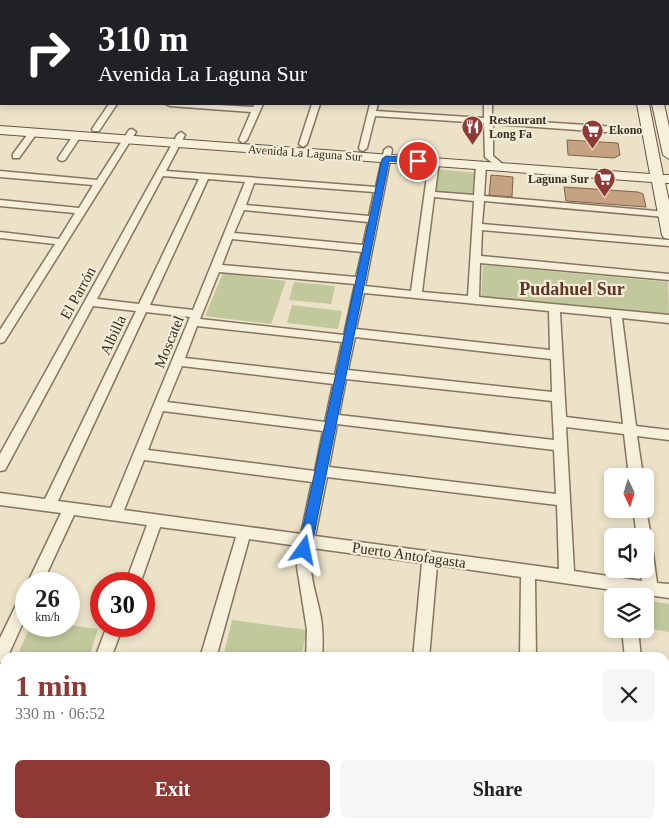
<!DOCTYPE html>
<meta charset="utf-8">
<style>
:root{--surface:#fff;--page:#f6f6f6;--text:#222;--muted:#767676;--accent:#8f3934}
body{margin:0;font-family:Georgia,serif;background:var(--page);color:var(--text);height:100vh;display:flex;flex-direction:column;font-size:19px;white-space:nowrap}
*{box-sizing:border-box;margin:0}
p{font-size:16px;color:var(--muted)}
.icon{flex:none;width:28px;height:28px;fill:none;stroke:currentColor;stroke-width:2;stroke-linecap:round;stroke-linejoin:round}
.map{position:relative;flex:1;overflow:hidden}
.panel{position:absolute;left:0px;top:652px;width:670px;height:176px;display:flex;flex-direction:column;background:var(--surface);border-radius:15px 15px 0 0;box-shadow:0 2px 8px #0003}
.panel>*{flex:none}
.hud{position:absolute;left:0px;top:0px;width:670px;height:105px;box-shadow:0 2px 8px #0003;background:#202124;color:#fff;overflow:hidden}
.needle{width:32px;rotate:176deg}
.fabs{position:absolute;left:604px;top:468px;display:grid;gap:10px}
.fabs a{display:grid;place-items:center;width:50px;height:50px;border-radius:8px;background:var(--surface);box-shadow:0 2px 8px #0003;font-size:25px}
.speed{position:absolute;left:15px;top:572px;display:flex;gap:10px;font-size:25px;font-weight:700;text-align:center}
.speed>*{display:grid;place-content:center;width:65px;height:65px;border-radius:50%;background:var(--surface);box-shadow:0 2px 8px #0003;line-height:1}
.speed small{font-size:12px;font-weight:400}
.speed .limit{border:8px solid #d22;background:#fff;color:#111}
.pin{position:absolute;display:grid;place-items:center;width:42px;height:42px;color:#fff;margin:-21px;border:2px solid #fff;border-radius:50%;box-shadow:0 1px 5px #0007}
.me{position:absolute;width:55px;margin:-28px;rotate:12deg;stroke-linejoin:round;filter:drop-shadow(0 0 4px #0008)}
.turn{display:flex;align-items:center;gap:18px;height:105px;padding:0 15px;font-size:22px}
.turn .icon{width:65px;height:65px;stroke-width:2.5}
.turn b{display:block;font-size:35px;line-height:42px}
.round{display:grid;place-items:center;flex:none;width:52px;height:52px;border-radius:8px;background:var(--page)}
.summary{display:flex;align-items:center;justify-content:space-between;height:85px;padding:0 15px}
h1{font-size:30px;font-weight:700;line-height:38px;color:var(--accent)}
.primary-button{display:flex;gap:10px;margin-top:auto;padding:10px 15px}
.primary-button a{flex:1;height:58px;border-radius:8px;background:var(--accent);color:#fff;font-size:20px;font-weight:700;line-height:58px;text-align:center}
.primary-button a+a{background:var(--page);color:var(--text)}
.map>svg:first-child{display:block}
</style>
<div class="map">
<svg width="669" height="828" viewBox="0 0 669 828">
<rect width="100%" height="100%" fill="#ebe2c8"/>
<g fill="#c0c89c">
<path d="M435,169L478,173L477,196L434,192Z"/>
<path d="M483,265L668,282L669,316L481,298Z"/>
<path d="M223,273L286,281L271,324L205,316Z"/>
<path d="M294,282L335,286L331,304L289,300Z"/>
<path d="M292,305L342,311L338,329L287,323Z"/>
<path d="M645,600L669,604V632L645,628Z"/>
<path d="M232,620L307,630L301,657L223,658Z"/>
<path d="M69,625L98,629L89,657H17L30,626Z"/>
</g>
<g fill="#c5a281" stroke="#826246">
<path d="M567,140L618,143L620,155L614,158L568,155Z"/>
<path d="M491,175L513,177L512,197L489,195Z"/>
<path d="M564,187L638,192L643,194L646,207L566,201Z"/>
</g>
<g fill="none" stroke-linecap="round" stroke-linejoin="round">
<defs>
<g id="street">
<path d="M0,0H11V1L1,2Z"/>
<rect x="78" y="0" width="22" height="1"/>
<rect x="300" y="0" width="6" height="1"/>
<rect x="338" y="0" width="6" height="1"/>
<rect x="414" y="0" width="6" height="1"/>
<rect x="453" y="0" width="6" height="1"/>
<rect x="491" y="0" width="6" height="1"/>
<rect x="529" y="0" width="7" height="1"/>
<rect x="0" y="18" width="1" height="4"/>
<rect x="0" y="35" width="1" height="4"/>
<rect x="0" y="52" width="1" height="4"/>
<rect x="0" y="72" width="1" height="4"/>
<path d="M109,104H117L99,131H93L92,129Z"/>
<path d="M166,104H202L253,107L255,104H263L247,140L243,143L239,140L251,112L170,106Z"/>
<path d="M312,104H320L307,144L303,147L299,144Z"/>
<path d="M370,104H378L376,111L484,118V104H492V119L648,129L652,132L648,135L493,124V156L506,167L501,170L485,157L484,123L375,116L367,148L363,151L360,150L359,148Z"/>
<path d="M132,129L136,132L4,342L0,343V330L55,244L0,238V232L59,239L75,213L0,206V200L79,208L93,185L0,177V171L97,180L129,130Z"/>
<path d="M33,130L37,133L19,158H13V154L30,131Z"/>
<path d="M181,132L185,135L166,171L376,187L384,150L388,147L391,148L392,150L365,286L411,291L429,162L434,159L439,162L435,192L474,195L476,165L481,162L486,165L484,196L668,212V216L665,217L484,201L482,224L669,240V246L482,230L481,256L669,274V280L480,263L479,297L669,315V323L622,318L636,426L669,430V440L637,436L643,476H629L624,434L566,427L574,571L642,581L640,569H645V536H637L633,509H645V505L651,536L648,541L652,546L657,583L669,584V598L535,579L536,658H520L521,577L437,565L429,658H413L422,563L312,548C307,572 317,595 321,618C323,631 323,644 322,658H306L307,630L297,567L298,546L249,539L216,658H200L236,537L160,527L140,584H125L147,525L74,515L42,584H27L61,513L0,505V493L45,499L136,311L93,306L5,470L0,471V454L177,135ZM163,176L199,179L139,304L97,299ZM208,179L245,182L193,310L150,305ZM254,183L374,192L369,216L246,205ZM434,197L474,201L468,296L422,292ZM244,210L368,222L363,245L234,233ZM232,239L362,252L356,277L222,265ZM219,272L355,284L344,335L200,319ZM364,293L549,311L550,350L356,329ZM146,312L190,317L111,508L58,501ZM560,312L611,317L623,424L566,417ZM197,326L342,342L335,375L185,358ZM355,337L551,359L552,392L348,370ZM182,366L333,384L325,422L167,402ZM346,379L552,401L554,440L339,415ZM163,411L323,431L315,471L148,450ZM337,424L554,450L556,494L329,467ZM144,460L312,482L301,534L124,510ZM327,477L557,505L559,569L315,536Z"/>
<path d="M77,133L81,136L65,160L62,161L59,160L58,158L74,134Z"/>
<path d="M26,593V616L7,658L0,663V638L21,595Z"/>
<path d="M107,626H123L111,658H95Z"/>
<path d="M622,629H638L641,658H625Z"/>
<path d="M30,824H48L46,828H28Z"/>
<path d="M151,824H169L168,828H150Z"/>
<path d="M273,824H291L290,828H272Z"/>
<path d="M397,824H415L414,828H396Z"/>
<rect x="518" y="824" width="18" height="4"/>
<rect x="639" y="824" width="18" height="4"/>
</g>
<g id="secondary">
<path d="M630,0H640L641,1H631Z"/>
<path d="M637,104H649L663,175H669V183H665L669,201V239L664,238L662,235L652,182L0,134V126L650,174Z"/>
<path d="M652,104H664L669,127V159L663,155Z"/>
</g>
</defs>
<use href="#street" stroke="#85755e" stroke-width="3"/>
<use href="#secondary" stroke="#675741" stroke-width="2"/>
<use href="#street" fill="#f6efda" fill-rule="evenodd"/>
<use href="#secondary" fill="#f6efda" fill-rule="evenodd"/>
</g>
<path fill="#1a73e8" stroke="#114b97" d="M386,156L418,158L422,161L418,163L389,161L311,550L309,554L304,555L300,554L298,550L382,159Z"/>
<defs>
<symbol id="restaurant-pin" viewBox="-11 -11 22 30"><path d="M0 17L-7.5 6A9.5 9.5 0 1 1 7.5 6Z" fill="#8f3934" stroke="#f3ecd7"/><path d="M-5-6h1v4h1v-4h1v4h1v-4h1v5L-1.5 .5V6h-2V.5L-5-1ZM5-6V6H3V1.5H1.5Q1.5-4 5-6Z" fill="#fff"/></symbol>
<symbol id="supermarket-pin" viewBox="-11 -11 22 30"><path d="M0 17L-7.5 6A9.5 9.5 0 1 1 7.5 6Z" fill="#8f3934" stroke="#f3ecd7"/><path d="M-6-5.5h2.5l.6 2H6L4.5 2H-2.5L-4.4-4H-6ZM-1.5 3.2a1.3 1.3 0 1 0 .1 0ZM3 3.2a1.3 1.3 0 1 0 .1 0Z" fill="#fff"/></symbol>
</defs>
<g fill-rule="evenodd">
<use href="#restaurant-pin" x="460" y="114" width="25" height="34"/>
<use href="#supermarket-pin" x="580" y="118" width="25" height="34"/>
<use href="#supermarket-pin" x="592" y="166" width="25" height="34"/>
</g>
<g text-anchor="middle" dominant-baseline="central" stroke-width="4.5" stroke-linejoin="round" paint-order="stroke">
<g font-size="12" font-weight="bold" fill="#372d21" stroke="#f3ecd7" text-anchor="start">
<text x="489" y="120">Restaurant<tspan x="489" dy="14">Long Fa</tspan></text>
<text x="609" y="130">Ekono</text>
<text x="589" y="179" text-anchor="end">Laguna Sur</text>
</g>
<g font-size="12" fill="#372d21" stroke="#f3ecd7">
<text transform="translate(305 153) rotate(4)">Avenida La Laguna Sur</text>
</g>
<g font-size="15" fill="#372d21" stroke="#f3ecd7">
<text transform="translate(78 293) rotate(-61)">El Parrón</text>
<text transform="translate(113 335) rotate(-65)">Albilla</text>
<text transform="translate(169 342) rotate(-68)">Moscatel</text>
<text transform="translate(409 555) rotate(8)">Puerto Antofagasta</text>
</g>
<g font-size="18" font-weight="bold" fill="#5f3424" stroke="#f3ecd7">
<text x="572" y="289">Pudahuel Sur</text>
</g>
</g>
</svg>
<div class="fabs">
<a><svg class="needle" viewBox="-14 -14 28 28"><path d="M0-13l5 13h-10z" fill="#e53935"/><path d="M0 13l5-13h-10z" fill="#767676"/></svg></a>
<a><svg class="icon" aria-label="sound" viewBox="0 0 24 24"><path d="M4 9h4l5-4v14l-5-4H4zM17 9q2 3 0 6"/></svg></a>
<a><svg class="icon" aria-label="layers" viewBox="0 0 24 24"><path d="M12 4l9 5-9 5-9-5zM3 14l9 5 9-5"/></svg></a>
</div>
<div class="speed"><div>26<small>km/h</small></div><div class="limit">30</div></div>
<div class="pin" style="left:418px;top:161px;background:#d93025"><svg class="icon" aria-label="arrive" viewBox="0 0 24 24"><path d="M6 21V4h12l-3 4 3 4H6"/></svg></div>
<svg class="me" style="left:304px;top:550px" viewBox="-20 -20 40 40"><path d="M0-17L14 15 0 8-14 15z" fill="#1a73e8" stroke="#fff" stroke-width="4"/></svg>
<div class="hud">
<div class="turn"><svg class="icon" aria-label="right" viewBox="0 0 24 24"><path d="M7 20v-9h11M14 6l5 5-5 5"/></svg><div><b>310 m</b>Avenida La Laguna Sur</div></div>
</div>
<section class="panel">
<div class="summary"><div><h1>1 min</h1><p>330 m · 06:52</p></div><a class="round"><svg class="icon" aria-label="close" viewBox="0 0 24 24"><path d="M6 6l12 12M18 6L6 18"/></svg></a></div>
<div class="primary-button"><a>Exit</a><a>Share</a></div>
</section>
</div>
